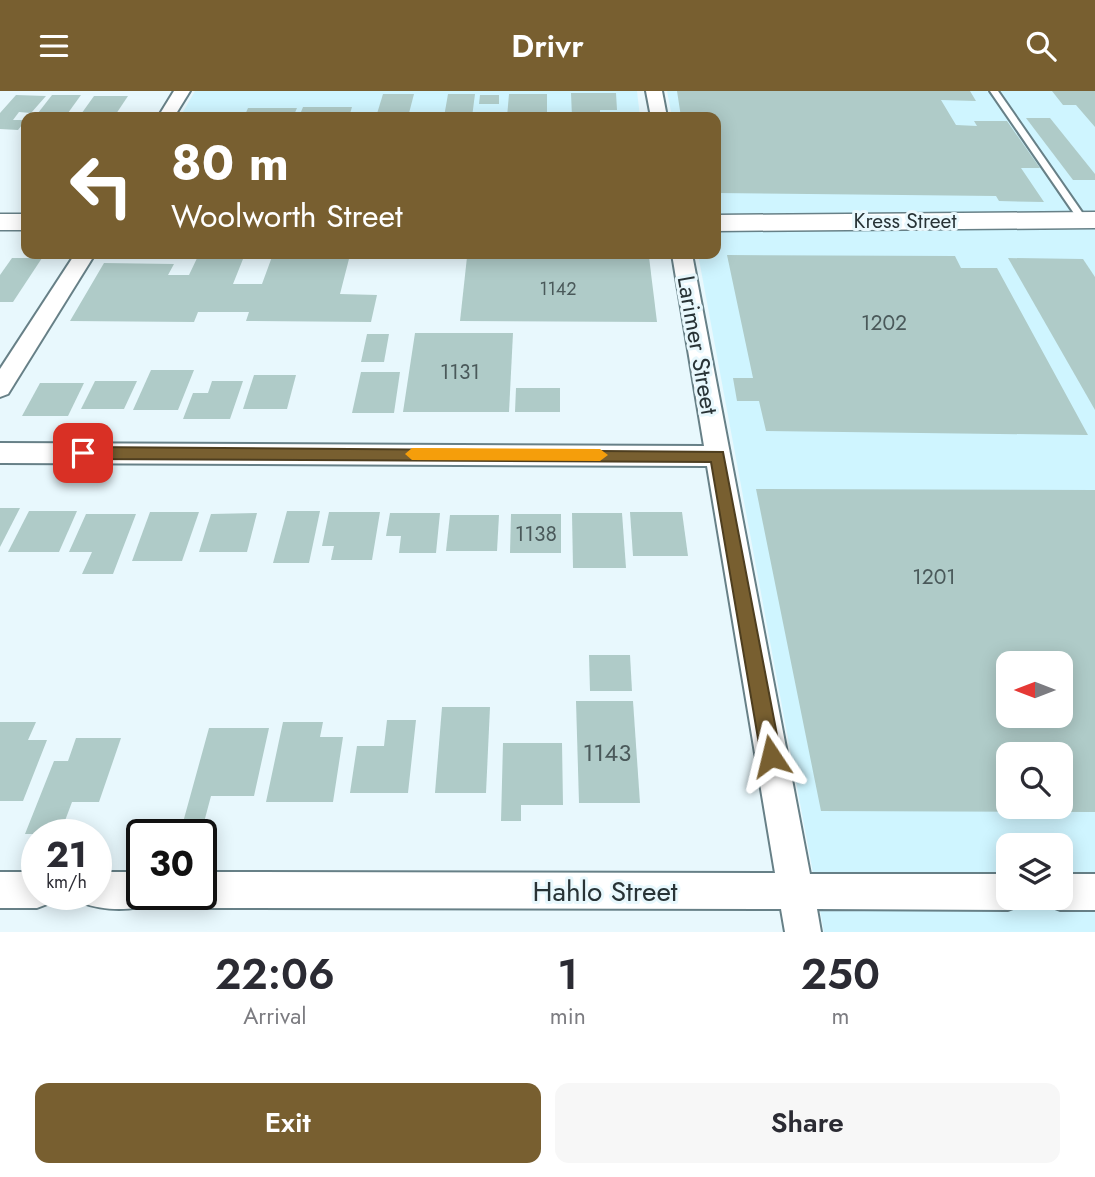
<!DOCTYPE html>
<style>
:root{--surface:#fff;--page:#f7f7f7;--text:#2b2b33;--muted:#7c7c81;--accent:#785f30}
body{margin:0;font-family:Jost,sans-serif;background:var(--page);color:var(--text);height:100vh;display:flex;flex-direction:column;font-size:26px;white-space:nowrap}
*{box-sizing:border-box;margin:0}
p{font-size:23px;color:var(--muted)}
.icon{flex:none;width:38px;height:38px;fill:none;stroke:currentColor;stroke-width:2;stroke-linecap:round;stroke-linejoin:round}
.map{position:relative;height:841px;overflow:hidden}
.details{display:flex;flex-direction:column;background:var(--surface);flex:1}
.details>*{flex:none}
.banner{position:absolute;left:21px;top:21px;width:700px;height:147px;border-radius:14px;box-shadow:0 4px 18px #0003;background:#785f30;color:#fff;overflow:hidden}
.needle{width:46px;rotate:270deg}
.fabs{position:absolute;left:996px;top:560px;display:grid;gap:14px}
.fabs a{display:grid;place-items:center;width:77px;height:77px;border-radius:14px;background:var(--surface);box-shadow:0 4px 18px #0003;font-size:35px}
.speed{position:absolute;left:21px;top:728px;display:flex;gap:14px;font-size:35px;font-weight:700;text-align:center}
.speed>*{display:grid;place-content:center;width:91px;height:91px;border-radius:50%;background:var(--surface);box-shadow:0 4px 18px #0003;line-height:1}
.speed small{font-size:18px;font-weight:400}
.speed .limit{border:4px solid #111;border-radius:10px;background:#fff;color:#111}
.pin{position:absolute;display:grid;place-items:center;width:60px;height:60px;color:#fff;margin:-30px;border-radius:14px;box-shadow:0 4px 10px #0006}
.me{position:absolute;width:77px;margin:-38px;rotate:350deg;stroke-linejoin:round;filter:drop-shadow(0 0 5px #0008)}
.turn{display:flex;align-items:center;gap:24px;height:147px;padding:0 35px;font-size:32px}
.turn .icon{width:91px;height:91px;stroke-width:2.5}
.turn b{display:block;font-size:49px;line-height:60px}
.eta{display:flex;justify-content:space-evenly;align-items:center;height:119px;text-align:center}
.eta b{font-size:42px;font-weight:600;line-height:49px}
.action{display:flex;gap:14px;margin-top:auto;padding:14px 35px}
.action a{flex:1;height:80px;border-radius:14px;background:var(--accent);color:#fff;font-size:28px;font-weight:600;line-height:80px;text-align:center}
.action a+a{background:var(--page);color:var(--text)}
header{display:flex;justify-content:space-between;align-items:center;height:91px;padding:0 35px;background:var(--accent);color:#fff;font-size:32px;font-weight:600}
.map>svg:first-child{display:block}
</style>
<header><svg class="icon" aria-label="menu" viewBox="0 0 24 24"><path d="M4 6h16M4 12h16M4 18h16"/></svg>Drivr<svg class="icon" aria-label="search" viewBox="0 0 24 24"><circle cx="10" cy="10" r="6"/><path d="M15 15l6 6"/></svg></header>
<div class="map">
<svg width="1095" height="841" viewBox="0 0 1095 841">
<rect width="100%" height="100%" fill="#e8f8fd"/>
<g fill="#cff5ff" fill-rule="evenodd">
<path d="M195,0H637L640,26H180Z"/>
<path d="M667,0H1095V841H824L698,163H716V26H672ZM1008,572H1060V625H1008ZM1008,663H1060V716H1008ZM1008,754H1060V807H1008Z"/>
</g>
<g fill="#afcbc8" fill-rule="evenodd">
<path d="M677,0H970L976,10L941,9L956,34L977,35L974,30H1007L1040,77H1021L1044,111L999,110L996,105L716,102V26H681Z"/>
<path d="M1052,0H1095V36L1076,14H1063Z"/>
<path d="M571,2H616L617,19H600V26H572Z"/>
<path d="M383,3H414L408,26H376Z"/>
<path d="M448,3H475L472,26H444Z"/>
<path d="M509,3H547V26H507Z"/>
<path d="M16,4L46,5L31,22L19,21L13,29H26L18,39L0,38V22Z"/>
<path d="M52,4H81L68,22H38Z"/>
<path d="M480,4H499V13H479Z"/>
<path d="M94,5H128L114,26H79Z"/>
<path d="M303,16H352L349,26H299Z"/>
<path d="M248,17H297L293,26H244Z"/>
<path d="M1026,27H1050L1095,83V89H1073Z"/>
<path d="M199,163H223L221,168H243L233,193H262L273,163L350,164L340,203L377,204L371,231L246,230L249,221H198L194,231L70,230L104,172L174,173L168,184H189Z"/>
<path d="M727,164L955,165L961,177H997L1088,344L766,340L759,310H737L733,287H753Z"/>
<path d="M467,166H649L657,231L460,230Z"/>
<path d="M12,167H42L13,211H0V184Z"/>
<path d="M1008,167L1083,168L1095,186V319Z"/>
<path d="M415,242H513L509,321H403Z"/>
<path d="M367,243H389L384,271H361Z"/>
<path d="M151,279H194L178,319H133Z"/>
<path d="M361,281H400L394,322H352Z"/>
<path d="M254,284H296L287,318H243Z"/>
<path d="M95,290H137L124,318H81Z"/>
<path d="M212,290H243L230,328H183L193,302H208Z"/>
<path d="M40,292H84L68,325H22Z"/>
<path d="M516,297H560V321H515Z"/>
<path d="M756,398L1095,399V721L821,720ZM1008,572H1060V625H1008ZM1008,663H1060V716H1008Z"/>
<path d="M0,417H20L0,456Z"/>
<path d="M29,420H77L59,461H8Z"/>
<path d="M287,420H320L309,472H273Z"/>
<path d="M150,421H199L182,470H132Z"/>
<path d="M329,421H380L372,469H331L334,455H322Z"/>
<path d="M630,421H682L688,465H633Z"/>
<path d="M257,422L247,461H199L211,423Z"/>
<path d="M390,422H440L436,462H399L401,445H386Z"/>
<path d="M572,422H622L626,477H573Z"/>
<path d="M86,423H136L113,483H82L92,461H69Z"/>
<path d="M511,423H561V462H510Z"/>
<path d="M450,424H499L497,460H446Z"/>
<path d="M589,564H630L632,600H590Z"/>
<path d="M576,610H633L640,712H579Z"/>
<path d="M442,616H490L486,702H435Z"/>
<path d="M387,629H416L408,702H350L357,655H384Z"/>
<path d="M0,631H36L28,649H47L23,710H0Z"/>
<path d="M283,631H323L320,646H343L333,711H266Z"/>
<path d="M209,637H269L254,705H211L203,735H182Z"/>
<path d="M76,647H121L99,711H72L60,743H25L54,670H68Z"/>
<path d="M503,652H562L563,714H521V730H501Z"/>
</g>
<g fill="none" stroke-linecap="round" stroke-linejoin="round">
<defs>
<path id="lane" d="M990,0H998L1086,127V131H1080Z"/>
<g id="street">
<path d="M174,0H190L174,26H158Z"/>
<path d="M646,0H662L667,26H651Z"/>
<path d="M75,163H95L8,303L0,306V278Z"/>
<path d="M672,163H692L810,783H1008V807H1024L1021,814L1008,819L817,818L821,841H785L781,818L201,817L188,812L185,803H201V781L775,782L707,375L0,372V352L704,355Z"/>
<path d="M0,781H37V803H53L50,812L37,817H0Z"/>
<path d="M96,781H142V803H158L155,812C134,820 104,820 83,812L80,803H96Z"/>
<path d="M1060,783H1095V819H1060L1047,814L1044,807H1060Z"/>
</g>
<g id="secondary">
<path d="M1095,121V137L716,140V124Z"/>
<rect x="0" y="123" width="26" height="16"/>
</g>
</defs>
<use href="#lane" stroke="#678087" stroke-width="4"/>
<use href="#street" stroke="#678087" stroke-width="4"/>
<use href="#secondary" stroke="#678087" stroke-width="3"/>
<use href="#lane" fill="#fff" fill-rule="evenodd"/>
<use href="#street" fill="#fff" fill-rule="evenodd"/>
<use href="#secondary" fill="#fff" fill-rule="evenodd"/>
</g>
<path fill="#785f30" stroke="#4e3e1f" stroke-width="2" d="M83,356L723,361L781,665L778,672L771,675L764,672L761,665L711,371L83,368L76,362Z"/>
<path fill="#f59e0b" d="M412,357L600,358L608,364L600,370L412,369L405,363Z"/>
<g text-anchor="middle" dominant-baseline="central" stroke-width="6" stroke-linejoin="round" paint-order="stroke">
<g font-size="18" fill="#4a595a">
<text x="558" y="198">1142</text>
</g>
<g font-size="21" fill="#283336" stroke="#e8f8fd">
<text x="905" y="130">Kress Street</text>
</g>
<g font-size="21" fill="#4a595a">
<text x="884" y="232">1202</text>
<text x="460" y="281">1131</text>
<text x="536" y="443">1138</text>
<text x="934" y="486">1201</text>
</g>
<g font-size="24" fill="#283336" stroke="#e8f8fd">
<text transform="translate(698 254) rotate(80)">Larimer Street</text>
</g>
<g font-size="24" fill="#4a595a">
<text x="607" y="661">1143</text>
</g>
<g font-size="28" fill="#283336" stroke="#e8f8fd">
<text x="605" y="800">Hahlo Street</text>
</g>
</g>
</svg>
<div class="fabs">
<a><svg class="needle" viewBox="-14 -14 28 28"><path d="M0-13l5 13h-10z" fill="#e53935"/><path d="M0 13l5-13h-10z" fill="#7c7c81"/></svg></a>
<a><svg class="icon" aria-label="search" viewBox="0 0 24 24"><circle cx="10" cy="10" r="6"/><path d="M15 15l6 6"/></svg></a>
<a><svg class="icon" aria-label="layers" viewBox="0 0 24 24"><path d="M12 4l9 5-9 5-9-5zM3 14l9 5 9-5"/></svg></a>
</div>
<div class="speed"><div>21<small>km/h</small></div><div class="limit">30</div></div>
<div class="pin" style="left:83px;top:362px;background:#d93025"><svg class="icon" aria-label="arrive" viewBox="0 0 24 24"><path d="M6 21V4h12l-3 4 3 4H6"/></svg></div>
<svg class="me" style="left:771px;top:665px" viewBox="-20 -20 40 40"><path d="M0-17L14 15 0 8-14 15z" fill="#785f30" stroke="#fff" stroke-width="4"/></svg>
<div class="banner">
<div class="turn"><svg class="icon" aria-label="left" viewBox="0 0 24 24"><path d="M17 20v-9H6M10 6l-5 5 5 5"/></svg><div><b>80 m</b>Woolworth Street</div></div>
</div>
</div>
<section class="details">
<div class="eta">
<div><b>22:06</b><p>Arrival</p></div>
<div><b>1</b><p>min</p></div>
<div><b>250</b><p>m</p></div>
</div>
<div class="action"><a>Exit</a><a>Share</a></div>
</section>
